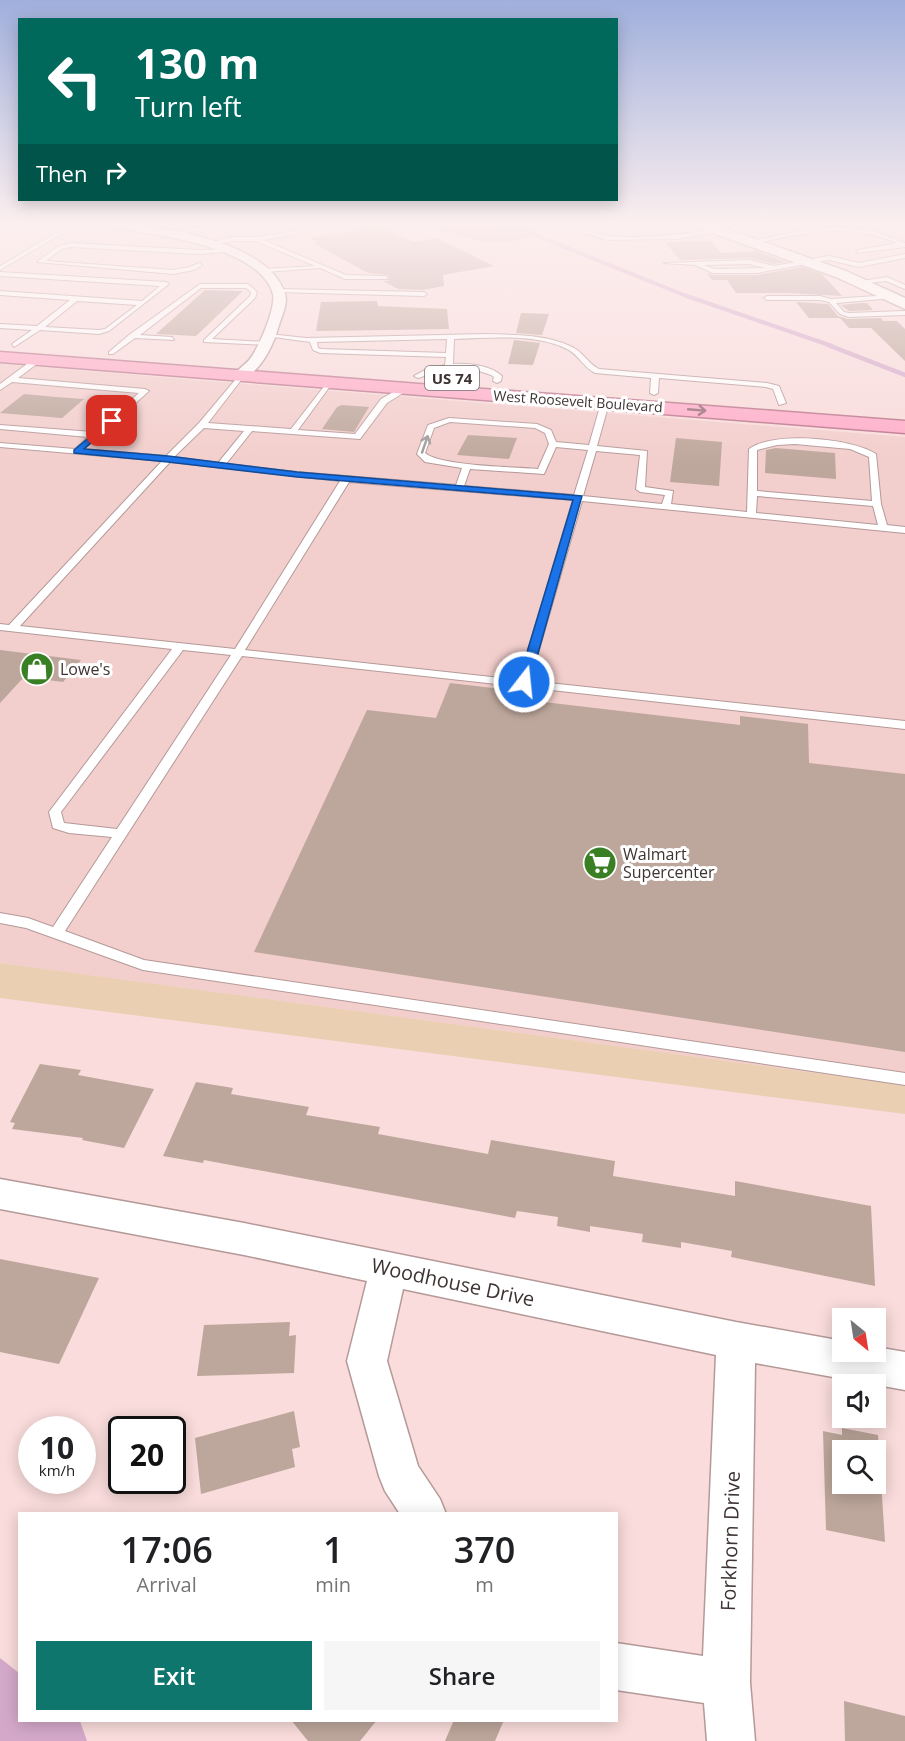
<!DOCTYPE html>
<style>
:root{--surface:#fff;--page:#f6f6f6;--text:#202124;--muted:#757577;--accent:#0f766e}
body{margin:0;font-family:"Open Sans",sans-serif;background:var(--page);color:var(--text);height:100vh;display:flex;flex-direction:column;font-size:22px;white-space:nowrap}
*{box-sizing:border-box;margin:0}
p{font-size:20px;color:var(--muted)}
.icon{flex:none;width:33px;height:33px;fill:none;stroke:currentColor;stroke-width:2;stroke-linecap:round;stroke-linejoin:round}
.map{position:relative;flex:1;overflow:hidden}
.details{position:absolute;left:18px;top:1512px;width:600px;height:210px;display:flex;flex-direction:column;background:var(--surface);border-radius:0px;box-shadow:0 3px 15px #0003}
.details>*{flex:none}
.top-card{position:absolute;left:18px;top:18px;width:600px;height:183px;border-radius:0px;box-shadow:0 3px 15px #0003;background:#00695c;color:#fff;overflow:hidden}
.needle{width:39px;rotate:150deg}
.controls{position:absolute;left:832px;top:1308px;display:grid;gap:12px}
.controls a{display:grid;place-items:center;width:54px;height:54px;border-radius:0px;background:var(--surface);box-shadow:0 3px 15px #0003;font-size:30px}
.speed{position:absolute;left:18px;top:1416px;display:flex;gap:12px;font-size:30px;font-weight:700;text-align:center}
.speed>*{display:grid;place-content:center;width:78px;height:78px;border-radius:50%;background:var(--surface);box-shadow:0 3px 15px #0003;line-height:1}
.speed small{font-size:15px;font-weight:400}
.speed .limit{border:3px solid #111;border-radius:9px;background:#fff;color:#111}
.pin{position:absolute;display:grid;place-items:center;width:51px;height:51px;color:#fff;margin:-26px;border-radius:12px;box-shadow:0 3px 9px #0006}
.me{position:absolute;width:66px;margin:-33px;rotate:16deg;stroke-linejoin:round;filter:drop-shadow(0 0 4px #0008)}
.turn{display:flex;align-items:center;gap:21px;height:126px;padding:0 18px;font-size:27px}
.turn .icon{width:78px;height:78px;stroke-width:2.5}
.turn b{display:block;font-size:42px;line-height:51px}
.then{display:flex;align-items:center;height:57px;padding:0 18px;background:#0003;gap:12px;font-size:22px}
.eta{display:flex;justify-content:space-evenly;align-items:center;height:102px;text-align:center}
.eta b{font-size:36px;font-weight:600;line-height:42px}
.button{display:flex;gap:12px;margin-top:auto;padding:12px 18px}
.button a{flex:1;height:69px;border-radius:0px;background:var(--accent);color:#fff;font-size:24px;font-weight:600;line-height:69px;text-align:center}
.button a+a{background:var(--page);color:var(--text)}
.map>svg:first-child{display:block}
</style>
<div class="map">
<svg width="905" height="1741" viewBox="0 0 905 1741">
<rect width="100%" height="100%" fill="#f9dcdb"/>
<path fill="#f2cecc" d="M0,364L905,437V1085L0,963Z"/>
<path fill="#eacfb3" d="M0,963L905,1085V1114L0,998Z"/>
<g fill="#d4a8c9">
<path d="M423,223H503L536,233C498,254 460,236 423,223Z"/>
<path d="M0,1658L19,1673L20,1720L80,1721L87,1741H0Z"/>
</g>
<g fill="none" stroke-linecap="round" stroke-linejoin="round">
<path stroke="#d4a8c9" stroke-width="4" d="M505,223L684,295L832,346"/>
<path stroke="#d4a8c9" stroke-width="4.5" d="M828,345L905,375"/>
</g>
<g fill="#bda69b" fill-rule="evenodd">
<path d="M369,228H380L415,242L436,238L494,266L443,275L444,286L423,290L398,289L383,281H389L388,275L368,273L313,243L318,242L309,238Z"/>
<path d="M710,241L721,253L756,251L786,262L774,264L749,258L680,260L665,242Z"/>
<path d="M802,267L822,274L842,296L788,293H736L727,280H712L707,273L713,275H757Z"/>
<path d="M205,290L243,291L196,336L156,334Z"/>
<path d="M377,301L378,306L447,309L449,329L316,331L321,302Z"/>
<path d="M796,302L828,304L838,316L848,319L881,318L883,321H897L905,329V361L871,328H849L840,318H809Z"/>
<path d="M861,303H867L873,310L849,311L841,305Z"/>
<path d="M521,313L549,314L542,335L516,333Z"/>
<path d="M514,340L540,343L533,365L508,364Z"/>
<path d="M24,394L56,397L84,399L62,418L0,413Z"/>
<path d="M342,405L369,407L354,432L322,429L337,407Z"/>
<path d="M468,435L517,438L509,459L457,455Z"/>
<path d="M676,438L722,442L719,486L670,482Z"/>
<path d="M776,448L835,453L836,479L765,473L766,450Z"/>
<path d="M0,650L81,660L63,682L24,677L0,703Z"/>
<path d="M450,683L537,693L535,701L740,725V716L808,724L809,763L905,774V1052L254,952L367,710L436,718Z"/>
<path d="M40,1064L81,1070L78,1075L154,1089L124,1148L82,1140L83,1138L12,1129L15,1123L10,1122Z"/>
<path d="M196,1082L233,1088L231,1094L309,1107L306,1115L380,1127L378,1134L488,1154L491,1140L615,1161L613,1176L735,1196V1181L871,1206L875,1286L731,1257L732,1251L681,1242V1248L642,1242L643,1234L590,1226V1232L557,1226L558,1217L517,1211L515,1218L204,1160L203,1163L163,1156Z"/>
<path d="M0,1259L99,1278L59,1364L0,1352Z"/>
<path d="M290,1322L289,1336L296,1335L294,1373L197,1376L204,1325Z"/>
<path d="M294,1411L300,1447L292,1449L295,1467L201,1494L195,1438Z"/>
<path d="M842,1428L878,1435L885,1542L826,1530L823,1431L842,1435ZM843,1450H876V1484H843Z"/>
<path d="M844,1701L905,1716V1741H845Z"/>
<path d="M291,1720H377L360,1741H308Z"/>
<path d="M454,1720H504L495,1741H445Z"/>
</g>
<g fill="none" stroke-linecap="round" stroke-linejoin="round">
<defs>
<g id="service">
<path d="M73,223H80L0,270V266Z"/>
<path d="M223,223H234L170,236L167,234Z"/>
<path d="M343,223H355L263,240L346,275L386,276L388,279H345L320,268L265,272L263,269L315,266L256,241H232L209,246L206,244L232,237H257Z"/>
<path d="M375,223H382L403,233L398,234Z"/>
<path d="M555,223C574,222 591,235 609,236C646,239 684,234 720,229L723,231L677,239L607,240Z"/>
<path d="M724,223H735L710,229L707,227Z"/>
<path d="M829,227L867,229L905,243V247L856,253L858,250L897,243C849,221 800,234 751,244L748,242L790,233Z"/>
<path d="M71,243L199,250L231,249L234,251L199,254L71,247L61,249L46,261L173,270L190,267L199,263L202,265L194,270L173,274L37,262L57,247Z"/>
<path d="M905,254V258L859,267L829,260L757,273H713L695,265L664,263L749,260L774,266L829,256L859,263ZM749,264L766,268L714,269L704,265Z"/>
<path d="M0,272L166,282L169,284L109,331L99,334L40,330L14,347L12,344L32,330L0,328V324L37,326L70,300L0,295V291L142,301L160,286L0,276ZM77,301L137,305L105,329L99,330L45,327Z"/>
<path d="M887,277L905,285V289L886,281L859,284L856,282Z"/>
<path d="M200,284H248L257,292L255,298L212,339L266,342L268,345L204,342V340L250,296L251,292L246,288H201L140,335L172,337L174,340L135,338L113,354H109V352L129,335Z"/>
<path d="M278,289L424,292L427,294L424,296L276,292Z"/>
<path d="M891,295L893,298L836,303L844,312L849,313L905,311V315L849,317L840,314L829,302L820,300H767L764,298L767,296H820L831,299Z"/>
<path d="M486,334C513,335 545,334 570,346C583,351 588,364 599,369L767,383L779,386L786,403L779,405L773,389L766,387L659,378L658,393L654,395L650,393L651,378L595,373C584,368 579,355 567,349C535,333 489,338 454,339L453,364C468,363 490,365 502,376L501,381L497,383L493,381L494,377L491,375C462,364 447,369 418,378L414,376L425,370L445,365L446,357L320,353L313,350L310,342L266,336L269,334L306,338ZM447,339L446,353L321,349L318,348L317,342Z"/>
<path d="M35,358L42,360L18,378L145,389L149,391L84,449L166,456L199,423L241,373L245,375L208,423L291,429L329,380L333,382L298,430L355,434L381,399L404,386L411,388L387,403L360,439L252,431L226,464L297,472L456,485L462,468L425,462L417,454L428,425L449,418L537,424L551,430L556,442L589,445L601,403L605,401L609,403L597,446L647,451L645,487L673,491L671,504L747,512L749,449C773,431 851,438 876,454L881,504L887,525L905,527V533L582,501L530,681L905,721V729L242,656L65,931L144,960L905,1073V1085L143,970L26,928L0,923V913L28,918L53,927L112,837L69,833L53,828L49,812L172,649L0,630V624L9,625L162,461L0,447V443L75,449L88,437L0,429V425L93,432L139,393L12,382L0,390V384ZM450,422L535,428L545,433L549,444L538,469C515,467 440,466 425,453L434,428ZM204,428L244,431L218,463L174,457ZM795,444L850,449L869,457L872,501L757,491V450L777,445ZM556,447L588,450L574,495L464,486L470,469L544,474ZM596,451L640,455L636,489L640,492L665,495L662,504L583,496ZM170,462L340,481L235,649L20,626ZM349,482L573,500L519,680L245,650ZM757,496L873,506L878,525L756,513ZM183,650L231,655L117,829L64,823L61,812Z"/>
</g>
<g id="minor">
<path d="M98,223C147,223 268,238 285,294C288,303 282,316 279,325C273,346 264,365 246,378H236L234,375C238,369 245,365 250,359C259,347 276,308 273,294C259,244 146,233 103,226Z"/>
<path d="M0,1179L244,1223L736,1322L843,1341V1352H876V1347L905,1352V1390L755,1363L750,1683L755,1741H707L704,1703L616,1690V1643L703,1656L716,1355L403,1289L387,1361L418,1466L440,1499L446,1514H400L385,1491L379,1476L347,1361L367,1281L244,1255L0,1209Z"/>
</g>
<path id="tertiary" d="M691,223H710L846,271L905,298V309L836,277L693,226Z"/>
<path id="trunk" d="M0,352L905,421V433L0,362Z"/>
</defs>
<use href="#service" stroke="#b49998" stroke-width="2"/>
<use href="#minor" stroke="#b49998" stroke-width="3"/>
<use href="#tertiary" stroke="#b49998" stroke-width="3"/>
<use href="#trunk" stroke="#ba758b" stroke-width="3"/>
<use href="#service" fill="#fff" fill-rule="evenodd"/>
<use href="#minor" fill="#fff" fill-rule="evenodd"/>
<use href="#tertiary" fill="#fff" fill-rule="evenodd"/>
<use href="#trunk" fill="#feacc8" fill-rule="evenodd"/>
</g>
<defs><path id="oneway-shaft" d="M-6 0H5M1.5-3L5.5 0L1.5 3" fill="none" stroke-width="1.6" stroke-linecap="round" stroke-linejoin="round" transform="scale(1.5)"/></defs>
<use stroke="#946976" href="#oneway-shaft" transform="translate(697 410) rotate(5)"/>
<use stroke="#9e9999" href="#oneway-shaft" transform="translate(425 444) rotate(-71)"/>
<linearGradient id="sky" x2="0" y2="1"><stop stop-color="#a0afdc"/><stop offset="0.48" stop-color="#fcefef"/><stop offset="1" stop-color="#fcefef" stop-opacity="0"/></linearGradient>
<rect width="905" height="467" fill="url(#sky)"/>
<path fill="#1a73e8" stroke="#114b97" stroke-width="1.5" d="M112,418L115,419V422L84,449L168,456L297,472L582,496L530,682L524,686L518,682L573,500L297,477L168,462L74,453V450Z"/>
<defs>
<symbol id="shop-disc" viewBox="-11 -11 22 22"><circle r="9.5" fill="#397f24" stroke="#fff"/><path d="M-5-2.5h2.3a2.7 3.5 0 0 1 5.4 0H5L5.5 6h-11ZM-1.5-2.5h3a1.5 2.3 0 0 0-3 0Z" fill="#fff"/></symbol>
<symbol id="supermarket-disc" viewBox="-11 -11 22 22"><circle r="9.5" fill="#397f24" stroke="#fff"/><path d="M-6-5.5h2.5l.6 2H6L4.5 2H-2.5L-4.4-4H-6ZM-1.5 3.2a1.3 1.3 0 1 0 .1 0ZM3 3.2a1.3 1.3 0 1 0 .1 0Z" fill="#fff"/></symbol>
</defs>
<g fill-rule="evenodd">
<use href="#shop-disc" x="18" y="650" width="38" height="38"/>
<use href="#supermarket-disc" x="581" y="844" width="38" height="38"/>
</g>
<g text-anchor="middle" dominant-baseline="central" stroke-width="6" stroke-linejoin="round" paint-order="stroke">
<g font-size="14" fill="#3e3333" stroke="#fff">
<text transform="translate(578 401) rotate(4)">West Roosevelt Boulevard</text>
</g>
<rect fill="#fff" stroke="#787070" stroke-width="1.5" x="425" y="366" width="54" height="24" rx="4.5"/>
<g font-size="15" font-weight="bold" fill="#3e3333">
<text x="452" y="378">US 74</text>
</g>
<g font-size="16" fill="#3e3333" stroke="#fff" text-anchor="start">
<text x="60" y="669">Lowe's</text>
<text x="623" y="854">Walmart<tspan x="623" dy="18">Supercenter</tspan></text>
</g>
<g font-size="20" fill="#3e3333" stroke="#fff">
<text transform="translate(453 1282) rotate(12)">Woodhouse Drive</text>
<text transform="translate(730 1541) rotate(-88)">Forkhorn Drive</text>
</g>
</g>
</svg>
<div class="controls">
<a><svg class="needle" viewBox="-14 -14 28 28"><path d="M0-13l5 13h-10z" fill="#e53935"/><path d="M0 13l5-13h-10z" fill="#757577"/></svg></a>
<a><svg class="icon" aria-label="sound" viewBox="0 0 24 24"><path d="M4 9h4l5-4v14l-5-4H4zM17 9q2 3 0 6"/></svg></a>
<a><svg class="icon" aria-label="search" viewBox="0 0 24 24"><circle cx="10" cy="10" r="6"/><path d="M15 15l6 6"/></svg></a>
</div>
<div class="speed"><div>10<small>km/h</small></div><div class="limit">20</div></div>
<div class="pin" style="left:112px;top:421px;background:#d93025"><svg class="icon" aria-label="arrive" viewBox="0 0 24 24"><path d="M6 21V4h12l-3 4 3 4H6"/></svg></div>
<svg class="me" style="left:524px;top:682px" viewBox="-20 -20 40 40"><circle r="17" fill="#1a73e8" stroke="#fff" stroke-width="3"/><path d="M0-11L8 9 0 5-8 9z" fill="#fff"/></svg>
<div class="top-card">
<div class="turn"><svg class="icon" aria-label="left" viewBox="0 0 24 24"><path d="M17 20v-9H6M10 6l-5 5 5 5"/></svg><div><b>130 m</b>Turn left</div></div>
<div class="then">Then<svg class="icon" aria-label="right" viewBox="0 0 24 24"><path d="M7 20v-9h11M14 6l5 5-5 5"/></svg></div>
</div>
<section class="details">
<div class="eta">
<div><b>17:06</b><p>Arrival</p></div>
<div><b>1</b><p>min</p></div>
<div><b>370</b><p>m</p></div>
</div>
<div class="button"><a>Exit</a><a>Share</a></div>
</section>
</div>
